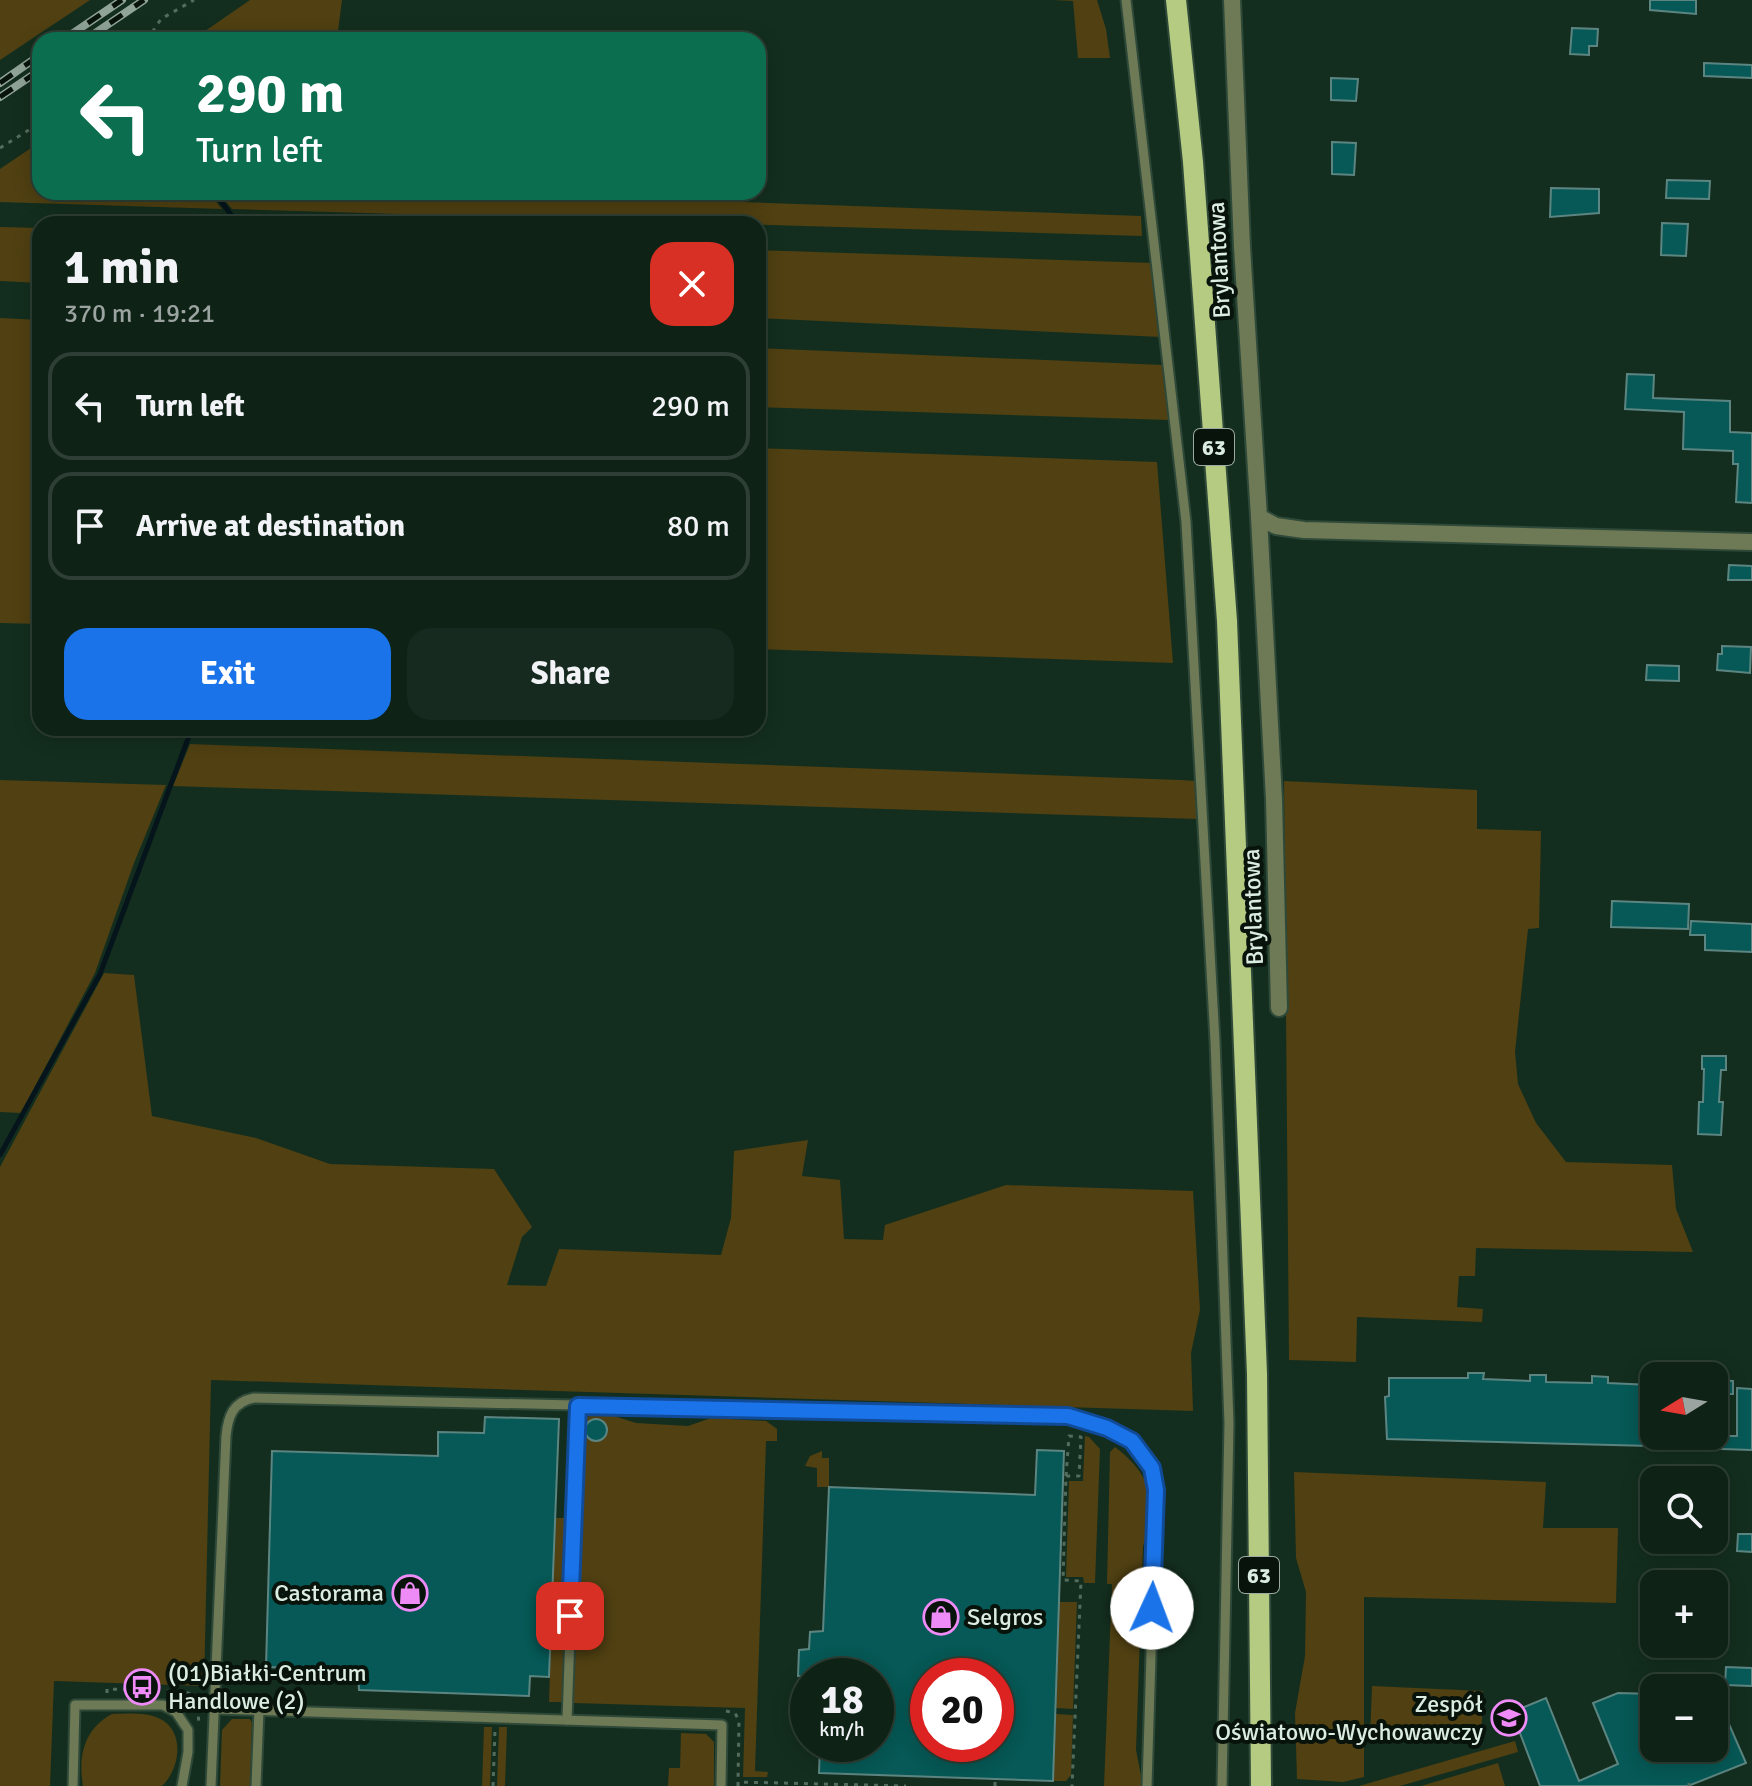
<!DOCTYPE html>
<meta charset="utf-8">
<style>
:root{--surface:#0e2216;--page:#172a1f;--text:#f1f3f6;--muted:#9ba4a1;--line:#2e3f35;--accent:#1a73e8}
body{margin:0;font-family:Signika,sans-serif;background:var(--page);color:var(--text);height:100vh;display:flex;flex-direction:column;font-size:30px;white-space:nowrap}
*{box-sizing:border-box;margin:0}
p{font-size:26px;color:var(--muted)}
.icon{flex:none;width:44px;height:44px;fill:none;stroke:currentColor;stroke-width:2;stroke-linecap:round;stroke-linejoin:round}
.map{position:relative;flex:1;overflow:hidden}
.panel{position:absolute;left:32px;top:216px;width:734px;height:520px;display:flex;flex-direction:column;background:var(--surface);border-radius:24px;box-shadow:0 4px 20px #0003,0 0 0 2px var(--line)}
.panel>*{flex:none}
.top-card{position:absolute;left:32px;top:32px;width:734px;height:168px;border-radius:24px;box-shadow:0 4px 20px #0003,0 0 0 2px var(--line);background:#0b6e4f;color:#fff;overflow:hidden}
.needle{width:52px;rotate:259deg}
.fabs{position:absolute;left:1640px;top:1362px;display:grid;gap:16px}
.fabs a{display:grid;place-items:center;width:88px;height:88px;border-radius:16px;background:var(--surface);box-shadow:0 4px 20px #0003,0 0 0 2px var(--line);font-size:40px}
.speed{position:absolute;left:790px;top:1658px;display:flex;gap:16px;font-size:40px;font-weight:700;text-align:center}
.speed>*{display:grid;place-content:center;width:104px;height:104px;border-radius:50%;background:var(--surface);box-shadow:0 4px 20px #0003,0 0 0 2px var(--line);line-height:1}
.speed small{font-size:20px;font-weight:400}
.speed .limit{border:12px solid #d22;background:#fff;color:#111}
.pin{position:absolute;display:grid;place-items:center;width:68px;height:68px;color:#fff;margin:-34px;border-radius:16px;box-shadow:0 4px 12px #0006}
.me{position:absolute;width:88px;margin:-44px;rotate:2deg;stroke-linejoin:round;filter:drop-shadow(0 0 6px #0008)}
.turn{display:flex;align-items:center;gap:28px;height:168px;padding:0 32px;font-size:36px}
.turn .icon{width:104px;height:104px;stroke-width:2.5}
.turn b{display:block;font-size:56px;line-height:68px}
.round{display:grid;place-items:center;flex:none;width:84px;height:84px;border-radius:24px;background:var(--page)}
.headline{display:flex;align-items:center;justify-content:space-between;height:136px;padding:0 32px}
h1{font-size:48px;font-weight:700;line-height:60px}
.action{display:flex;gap:16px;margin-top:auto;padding:16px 32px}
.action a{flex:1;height:92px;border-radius:24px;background:var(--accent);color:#fff;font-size:32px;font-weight:700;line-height:92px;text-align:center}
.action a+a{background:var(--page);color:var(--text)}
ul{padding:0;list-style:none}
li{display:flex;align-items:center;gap:24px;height:108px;margin:0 16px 12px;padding:0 16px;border:4px solid var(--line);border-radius:24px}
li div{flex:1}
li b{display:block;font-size:30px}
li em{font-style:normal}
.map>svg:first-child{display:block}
</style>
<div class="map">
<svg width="1752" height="1786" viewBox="0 0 1752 1786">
<rect width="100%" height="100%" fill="#132e1e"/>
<g fill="#504012">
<path d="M0,0H90L0,60Z"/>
<path d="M250,0H342L338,31L428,34V40H192Z"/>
<path d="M1052,0H1097L1106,29L1110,58H1078L1073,1Z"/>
<path d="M40,142V192H208L222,209L0,202V169Z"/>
<path d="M218,192H460L1141,216L1142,236L232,209Z"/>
<path d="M0,227L40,228V283L0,281Z"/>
<path d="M758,250L1153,263L1161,337L758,318Z"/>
<path d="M0,318L40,320V624L0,623Z"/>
<path d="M758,348L1163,365L1169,420L758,407Z"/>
<path d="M758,448L1157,462L1173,663L758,649Z"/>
<path d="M190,744L1180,780L1197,781L1198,819L173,786Z"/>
<path d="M0,780L166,785L134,863L95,973L21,1113L0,1112Z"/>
<path d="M1284,781L1477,790V829L1541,831L1539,928L1528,929L1515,1052L1518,1084L1536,1123L1566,1162L1672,1165L1676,1209L1693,1252L1476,1248L1475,1276H1459L1457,1307L1483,1309L1482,1322L1357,1317L1356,1362L1289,1360Z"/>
<path d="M104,973L134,975L152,1116L256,1138L330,1164L494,1169L532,1227L522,1237L507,1285L546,1286L559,1249L721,1255L731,1218L734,1151L808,1140L802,1176L840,1180L844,1239L883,1240L885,1225L1006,1185L1193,1191L1200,1310L1191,1353L1193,1411L211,1380L204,1686L54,1681L50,1786H0V1167Z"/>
<path d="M596,1415H611L636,1423L688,1426L711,1418L766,1421L777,1429V1441H766L755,1771L768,1772L767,1777H743L745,1708L573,1703L582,1428L586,1417Z"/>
<path d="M1085,1436L1089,1437L1100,1449L1095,1583H1084L1083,1577H1066L1069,1481H1083Z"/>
<path d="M1115,1447C1155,1478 1155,1501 1143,1547L1136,1750L1143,1786H1104L1112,1584H1107L1110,1452Z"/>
<path d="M822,1451V1458H829V1487H817V1468L805,1466L810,1456Z"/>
<path d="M1294,1472L1546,1482L1543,1528H1618L1616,1603L1364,1597V1777L1343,1782L1297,1779L1295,1713L1305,1656L1306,1592L1296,1558Z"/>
<path d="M555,1518H568L563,1702H549Z"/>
<path d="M1059,1602H1077L1073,1709L1056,1708Z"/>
<path d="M1372,1686L1483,1691L1481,1744L1370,1739Z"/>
<path d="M112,1714C126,1714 143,1712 156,1717C186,1728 181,1768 162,1786H83C78,1756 84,1729 112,1714Z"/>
<path d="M1056,1714L1073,1715L1071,1775L1066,1781H1053Z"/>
<path d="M232,1719H250L252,1723L250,1786H220L222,1730Z"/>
<path d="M484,1727H492L490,1786H482Z"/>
<path d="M499,1727H507L505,1786H497Z"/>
<path d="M681,1733L706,1734L714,1742V1786H668L669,1768H680Z"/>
<path d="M1515,1741L1518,1752L1400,1786H1359Z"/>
<path d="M1498,1763L1505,1786H1421Z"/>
</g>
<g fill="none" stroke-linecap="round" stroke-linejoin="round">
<g stroke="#06151b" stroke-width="5">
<path d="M214,192L238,224"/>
<path d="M0,1155L100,974L192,728"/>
</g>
</g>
<g fill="#065956" stroke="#5c8582" stroke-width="2" fill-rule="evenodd">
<path d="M1650,0H1696V14L1650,10Z"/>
<path d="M1572,28L1598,29L1597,46H1589V55L1570,54Z"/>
<path d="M1704,63L1752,65V78L1704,76Z"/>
<path d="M1331,78L1358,79L1356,101L1331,100Z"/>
<path d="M1332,142L1356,143L1354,175L1332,174Z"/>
<path d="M1667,180L1710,181L1709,199L1666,198Z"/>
<path d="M1551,188L1599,189V213L1550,217Z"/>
<path d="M1662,223L1688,224L1686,256L1661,255Z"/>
<path d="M1627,374L1654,375L1653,398L1730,401V432L1752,433V503L1736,502L1738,464H1733V451L1683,449L1684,412L1625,409Z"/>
<path d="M1729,565L1752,566V580H1728Z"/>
<path d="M1722,646L1751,647L1750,673L1717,670L1718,654H1722Z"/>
<path d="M1647,665L1679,666V681L1646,680Z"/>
<path d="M1612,901L1689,904L1688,929L1611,927Z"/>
<path d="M1691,921L1752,924V952L1705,950V935H1690Z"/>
<path d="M1702,1056H1726V1070H1721L1719,1102H1723L1721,1135L1698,1134L1699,1102H1703L1704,1069H1702Z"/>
<path d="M1468,1373H1484L1483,1379L1530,1381V1375H1546V1382L1592,1383V1376L1608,1377V1383L1651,1385L1650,1446L1387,1439L1385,1397L1389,1396V1378H1468Z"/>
<path d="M1717,1380L1733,1381V1394H1717Z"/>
<path d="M1737,1388L1752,1389V1450L1692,1448L1693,1436H1737Z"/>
<path d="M485,1417L559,1419L549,1677L530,1676L529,1696L359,1690L358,1670L266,1667L272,1451L438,1456V1432L484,1433Z"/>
<circle cx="596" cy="1430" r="11"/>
<path d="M1037,1450L1064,1451L1053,1781L819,1773L820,1744H876V1676H798L799,1650L809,1649L810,1632L823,1631L829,1487L1035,1495ZM928,1676H996V1744H928Z"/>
<path d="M1738,1534H1752V1552L1737,1551Z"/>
<path d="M1726,1667L1752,1668V1686L1725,1685Z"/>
<path d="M1618,1693L1654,1694V1748H1714V1730L1729,1724L1746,1763L1688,1786H1540L1512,1712L1546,1698L1579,1781L1618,1764L1593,1703Z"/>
</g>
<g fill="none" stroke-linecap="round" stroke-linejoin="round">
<defs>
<g id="service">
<path d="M1126,0L1186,522L1215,1041L1229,1423L1222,1786"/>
<path d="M215,1709L722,1725L721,1786"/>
<path d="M567,1720L578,1406"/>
<path d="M73,1786L75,1705H163L176,1712L188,1730V1752L182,1786"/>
<path d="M211,1786L226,1436C228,1416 233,1402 254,1398L1068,1416C1113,1427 1148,1440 1156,1490L1147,1786"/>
<path d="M256,1786L259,1710"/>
</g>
<g id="minor">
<path d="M1232,0L1242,247L1259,517L1276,526L1304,530L1752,542"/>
<path d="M1259,517L1274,799L1279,1008"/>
</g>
<path id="primary" d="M1176,0L1193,162L1227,621L1257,1374L1261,1786"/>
</defs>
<use href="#service" stroke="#2f4939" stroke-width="13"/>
<use href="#minor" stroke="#2f4939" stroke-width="20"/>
<use href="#primary" stroke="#2f4939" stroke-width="24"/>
<g stroke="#546c5e" stroke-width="3" stroke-dasharray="4 6" stroke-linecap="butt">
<path d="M147,40L161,19L194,0"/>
<path d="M0,148L40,123"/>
<path d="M1066,1476L1069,1436L1081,1437L1079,1476H1066L1063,1580L1081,1581L1072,1786"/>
<path d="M167,1691L186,1692L196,1697L199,1723"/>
<path d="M107,1693V1689L147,1690"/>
<path d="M726,1711L735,1713L739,1721L738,1782"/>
<path d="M1689,1783V1786"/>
<path d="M493,1786L495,1730"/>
<path d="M738,1786V1782L906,1786"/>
<path d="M995,1786V1779"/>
</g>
<use href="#service" stroke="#6e7956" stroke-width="9"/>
<use href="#minor" stroke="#6e7956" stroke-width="16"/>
<use href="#primary" stroke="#b5cb81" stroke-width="20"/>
<defs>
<g id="rail">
<path d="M63,40L122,0"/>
<path d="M85,40L144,0"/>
<path d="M0,83L40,55"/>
<path d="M0,97L40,70"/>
</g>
</defs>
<use href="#rail" stroke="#90a498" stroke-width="8"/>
<use href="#rail" stroke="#08130c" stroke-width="5" stroke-dasharray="15" stroke-linecap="butt"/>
</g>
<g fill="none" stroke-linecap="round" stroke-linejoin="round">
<defs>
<path id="route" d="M570,1616L578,1406L1068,1416L1107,1428L1132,1441L1152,1468L1156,1490L1152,1608"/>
</defs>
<use href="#route" stroke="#114b97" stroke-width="20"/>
<use href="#route" stroke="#1a73e8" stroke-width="14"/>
</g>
<defs>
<symbol id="shop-ring" viewBox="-11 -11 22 22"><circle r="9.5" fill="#08130c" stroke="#ef8bf6" stroke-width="1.5"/><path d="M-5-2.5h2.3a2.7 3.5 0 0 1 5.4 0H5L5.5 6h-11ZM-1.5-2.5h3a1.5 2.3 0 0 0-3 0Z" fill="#ef8bf6"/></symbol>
<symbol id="bus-ring" viewBox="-11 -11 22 22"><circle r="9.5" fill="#08130c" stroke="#ef8bf6" stroke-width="1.5"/><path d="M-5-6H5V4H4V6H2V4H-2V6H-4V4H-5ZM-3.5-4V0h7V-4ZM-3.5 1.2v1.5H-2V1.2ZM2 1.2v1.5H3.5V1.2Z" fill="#ef8bf6"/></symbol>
<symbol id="school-ring" viewBox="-11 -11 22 22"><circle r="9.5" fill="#08130c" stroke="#ef8bf6" stroke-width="1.5"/><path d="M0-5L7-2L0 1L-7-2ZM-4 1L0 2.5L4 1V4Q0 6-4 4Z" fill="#ef8bf6"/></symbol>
</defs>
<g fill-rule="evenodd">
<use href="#shop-ring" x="390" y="1573" width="40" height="40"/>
<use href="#shop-ring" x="921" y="1597" width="40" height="40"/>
<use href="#bus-ring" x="122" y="1667" width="40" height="40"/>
<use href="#school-ring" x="1489" y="1698" width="40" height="40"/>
</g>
<g text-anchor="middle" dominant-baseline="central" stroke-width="8" stroke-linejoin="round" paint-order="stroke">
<g fill="#08130c" stroke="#9caba1" stroke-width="2">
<rect x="1194" y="429" width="40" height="36" rx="6"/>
<rect x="1239" y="1557" width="40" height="36" rx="6"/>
</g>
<g font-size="22" font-weight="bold" fill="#dbece1">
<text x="1214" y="447">63</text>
<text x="1259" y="1575">63</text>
</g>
<g font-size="24" fill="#dbece1" stroke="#08130c">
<text transform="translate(1219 260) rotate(-93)">Brylantowa</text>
<text transform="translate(1253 907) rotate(-92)">Brylantowa</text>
</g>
<g font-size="24" fill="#dbece1" stroke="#08130c" text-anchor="end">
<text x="384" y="1593">Castorama</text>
<text x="967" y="1617" text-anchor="start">Selgros</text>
<text x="168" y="1673" text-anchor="start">(01)Białki-Centrum<tspan x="168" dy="28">Handlowe (2)</tspan></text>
<text x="1483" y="1704">Zespół<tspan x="1483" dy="28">Oświatowo-Wychowawczy</tspan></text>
</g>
</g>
</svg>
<div class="fabs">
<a><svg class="needle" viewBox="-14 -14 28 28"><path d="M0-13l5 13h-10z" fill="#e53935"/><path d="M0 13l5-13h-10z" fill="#9ba4a1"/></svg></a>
<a><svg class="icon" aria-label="search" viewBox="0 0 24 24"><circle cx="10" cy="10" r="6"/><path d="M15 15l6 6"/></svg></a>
<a>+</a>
<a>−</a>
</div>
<div class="speed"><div>18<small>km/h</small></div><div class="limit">20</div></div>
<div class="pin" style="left:570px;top:1616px;background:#d93025"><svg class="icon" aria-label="arrive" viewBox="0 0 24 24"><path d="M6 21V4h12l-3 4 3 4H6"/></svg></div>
<svg class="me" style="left:1152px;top:1608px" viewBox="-20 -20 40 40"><circle r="19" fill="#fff"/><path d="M0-13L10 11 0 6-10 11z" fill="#1a73e8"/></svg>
<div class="top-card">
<div class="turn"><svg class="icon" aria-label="left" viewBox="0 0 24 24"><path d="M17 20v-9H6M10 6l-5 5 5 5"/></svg><div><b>290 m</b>Turn left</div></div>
</div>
<section class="panel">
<div class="headline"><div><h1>1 min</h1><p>370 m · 19:21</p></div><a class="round" style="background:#d93025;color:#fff"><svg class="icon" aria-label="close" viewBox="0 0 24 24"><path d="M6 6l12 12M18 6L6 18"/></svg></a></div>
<ul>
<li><svg class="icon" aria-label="left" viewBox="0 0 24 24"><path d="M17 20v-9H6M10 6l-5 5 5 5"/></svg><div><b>Turn left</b></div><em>290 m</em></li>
<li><svg class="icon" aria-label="arrive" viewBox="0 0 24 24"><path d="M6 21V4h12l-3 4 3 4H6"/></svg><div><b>Arrive at destination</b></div><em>80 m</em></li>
</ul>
<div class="action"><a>Exit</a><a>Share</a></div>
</section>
</div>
